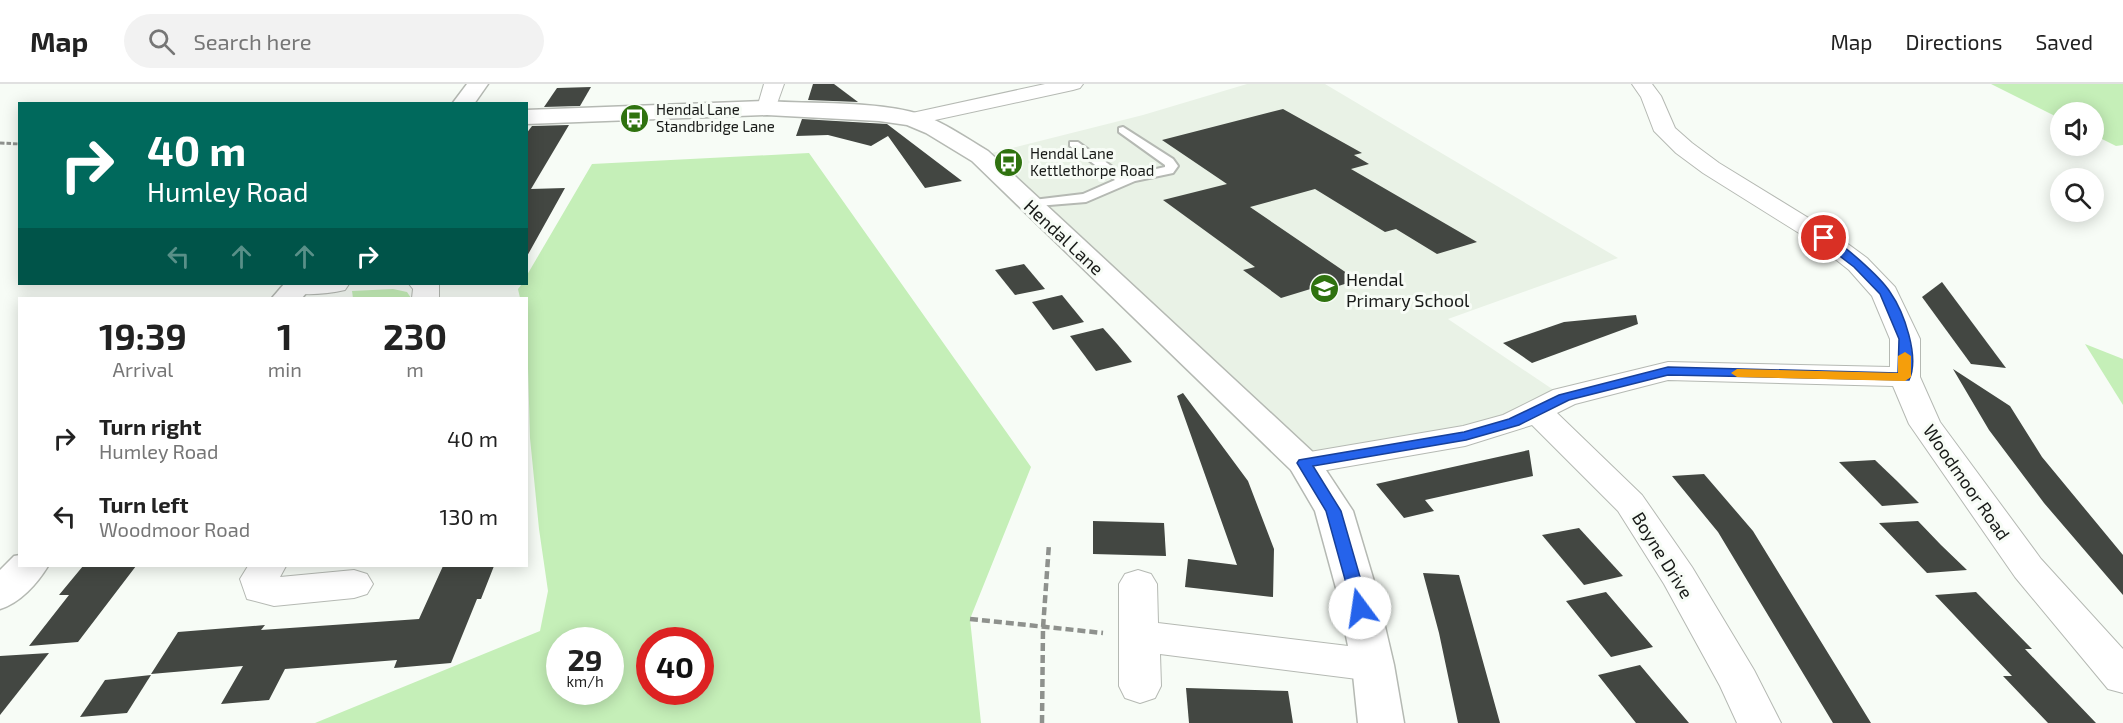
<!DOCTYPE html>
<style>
:root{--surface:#fff;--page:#f2f2f2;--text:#222;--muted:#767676;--line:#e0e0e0}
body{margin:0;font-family:"Exo 2",sans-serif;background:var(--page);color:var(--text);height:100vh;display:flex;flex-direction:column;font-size:22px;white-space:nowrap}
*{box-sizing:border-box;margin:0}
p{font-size:20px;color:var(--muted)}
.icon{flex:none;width:33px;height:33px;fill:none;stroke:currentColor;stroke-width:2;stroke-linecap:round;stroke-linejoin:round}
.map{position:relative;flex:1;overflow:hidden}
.sheet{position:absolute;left:18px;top:213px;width:510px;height:270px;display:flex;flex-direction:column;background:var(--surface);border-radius:0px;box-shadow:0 3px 15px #0003}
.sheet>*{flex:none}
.banner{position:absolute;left:18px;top:18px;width:510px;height:183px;border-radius:0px;box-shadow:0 3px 15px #0003;background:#00695c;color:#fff;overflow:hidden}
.tools{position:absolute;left:2050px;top:18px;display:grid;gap:12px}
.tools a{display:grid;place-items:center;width:54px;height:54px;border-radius:50%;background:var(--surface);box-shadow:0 3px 15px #0003;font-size:30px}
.speed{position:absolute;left:546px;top:543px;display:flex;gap:12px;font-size:30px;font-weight:700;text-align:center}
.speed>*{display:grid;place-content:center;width:78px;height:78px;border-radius:50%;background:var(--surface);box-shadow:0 3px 15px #0003;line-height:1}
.speed small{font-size:15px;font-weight:400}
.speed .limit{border:9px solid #d22;background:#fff;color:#111}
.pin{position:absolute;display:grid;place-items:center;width:51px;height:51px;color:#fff;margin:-26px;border:3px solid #fff;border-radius:50%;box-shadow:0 2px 6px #0007}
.me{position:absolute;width:66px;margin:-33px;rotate:346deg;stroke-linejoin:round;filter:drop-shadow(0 0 4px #0008)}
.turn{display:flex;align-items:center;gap:21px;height:126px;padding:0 30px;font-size:27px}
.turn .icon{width:78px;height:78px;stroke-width:2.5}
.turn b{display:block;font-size:42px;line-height:51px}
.lanes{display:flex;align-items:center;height:57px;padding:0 30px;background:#0003;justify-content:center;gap:30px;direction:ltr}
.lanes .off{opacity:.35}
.eta{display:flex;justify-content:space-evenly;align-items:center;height:102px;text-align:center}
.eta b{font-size:36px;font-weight:700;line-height:42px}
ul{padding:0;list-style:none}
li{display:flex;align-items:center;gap:18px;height:78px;padding:0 30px}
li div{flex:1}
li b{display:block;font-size:22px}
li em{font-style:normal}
header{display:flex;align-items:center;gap:36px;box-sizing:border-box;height:84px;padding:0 30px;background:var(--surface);border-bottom:2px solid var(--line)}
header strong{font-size:28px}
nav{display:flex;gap:33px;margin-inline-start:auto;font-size:21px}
.search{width:420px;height:54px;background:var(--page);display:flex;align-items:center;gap:15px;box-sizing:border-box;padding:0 21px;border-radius:33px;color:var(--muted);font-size:22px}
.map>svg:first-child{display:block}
</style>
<header>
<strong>Map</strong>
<div class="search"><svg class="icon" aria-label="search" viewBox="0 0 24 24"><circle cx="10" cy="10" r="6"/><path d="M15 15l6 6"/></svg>Search here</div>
<nav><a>Map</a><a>Directions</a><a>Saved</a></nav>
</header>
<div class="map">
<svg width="2123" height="639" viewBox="0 0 2123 639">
<rect width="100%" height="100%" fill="#f7fcf6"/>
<path fill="#e9f2e6" d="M1247,0H1325L1618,174L1448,235L1564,313L1536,327L1304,379L980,72L1143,31Z"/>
<g fill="#c5efb8" fill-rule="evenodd">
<path d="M1991,0H2123V61L2116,62L2094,51V28H2061V35Z"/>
<path d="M809,69L1031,383L970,535L981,639H315L540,547L548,507L539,445L530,354L526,214H520L518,205L522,200H526L527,191L592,80ZM610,556V608H560V556ZM700,556V608H650V556Z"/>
<path d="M393,205L407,208L411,214H353L352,207Z"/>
<path d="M2085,260L2123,275V321Z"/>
</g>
<g fill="#434742">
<path d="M813,0H834L858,18L808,16Z"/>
<path d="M591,3L580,22L544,23L557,4Z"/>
<path d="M1283,25L1362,69L1354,71L1369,80L1351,85L1477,158L1437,170L1396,145L1385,148L1315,105L1250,123L1357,196L1323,207L1317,203L1281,214L1243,186L1255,183L1163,116L1227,100L1162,56Z"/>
<path d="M802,35L887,40L962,97L925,104L888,52L871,62L828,51L796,52Z"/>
<path d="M569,41L531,105L565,104L526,174V50L532,42Z"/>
<path d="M1024,180L1045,205L1015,211L995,186Z"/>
<path d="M1942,198L2006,284L1971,280L1922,213Z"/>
<path d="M1062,211L1084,238L1053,246L1032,218Z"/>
<path d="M1636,231L1638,240L1532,279L1503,259L1564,238Z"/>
<path d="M1103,244L1118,261L1132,278L1096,287L1070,252Z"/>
<path d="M1953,285L2010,322L2042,373L2123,471V511L2044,419L1989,346Z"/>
<path d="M1183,309L1248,397L1274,465L1273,513L1185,503L1188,475L1237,481L1177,312Z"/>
<path d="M1529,366L1533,392L1425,416L1434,427L1404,434L1376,400Z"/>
<path d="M1875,376L1897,397L1919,419L1882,422L1839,378Z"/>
<path d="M1704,390L1753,447L1871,639H1833L1718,448L1672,392Z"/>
<path d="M1093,437L1164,439L1166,472L1093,470Z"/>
<path d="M1918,437L1941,461L1967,486L1927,489L1879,439Z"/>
<path d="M1579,444L1623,492L1584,501L1542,451Z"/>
<path d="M83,482H136L78,558L29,562L69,511H59Z"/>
<path d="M443,482H494L481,515H477L451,579L394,584L397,576L285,585L269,616L221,620L243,582L151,590L178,548L265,541L261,546L419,535Z"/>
<path d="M1423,489L1459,491L1500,639H1458L1439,549Z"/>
<path d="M1606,508L1629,535L1653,563L1611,573L1566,517Z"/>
<path d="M1976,508L2032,565H2025L2096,639H2048L2003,592H2012L1935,511Z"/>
<path d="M49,569L0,631V572Z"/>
<path d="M1640,581L1666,612L1689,639H1636L1598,591Z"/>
<path d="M151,591L127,629L80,633L105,596Z"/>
<path d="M1186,604L1288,607L1293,639H1189Z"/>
</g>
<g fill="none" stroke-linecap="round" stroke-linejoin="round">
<defs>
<path id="lane" d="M1123,43L1173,75L1178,82L1173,89L1135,97L1086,118L1025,123L1023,120L1025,117L1083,110L1115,96L1070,62V58H1078L1125,92L1165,83V81L1119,48V44Z"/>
<g id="street">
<path d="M764,0H784L774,28L767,30L760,28L757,24Z"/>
<path d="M1045,0H1083L1080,4L1073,6L912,41L905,39L901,35L905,31L912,29Z"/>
<path d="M1632,0H1652L1661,12L1675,44L1692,59L1719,79L1833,149L1867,174L1895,203L1920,255V293L1940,338L2041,475L2123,565V609L2108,605L2015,493L1909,340L1893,302L1668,296L1575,320L1557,329L1642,411L1692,483L1754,586L1781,639H1737L1720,602L1664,500L1618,427L1532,341L1465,362L1304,390L1292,387L1287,379L1292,371L1463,342L1503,331L1553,306L1668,278L1890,283V255L1872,212L1849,186L1815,159L1703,89L1676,69L1654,47L1641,13Z"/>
<path d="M285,200H349L345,206C327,210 305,212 287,208L283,202Z"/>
<path d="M409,200H439V214H412L413,205Z"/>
<path d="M248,482H286L280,493L354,486L367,490L373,500L367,510L354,514L274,522L247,515L240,495Z"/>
<path d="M1138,486L1151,490L1157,500L1158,539L1373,565L1387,570L1393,581L1387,592L1373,597L1160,570L1161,602L1155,614L1140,619L1125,614L1119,602V500L1125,490Z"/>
</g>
<g id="secondary">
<path d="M467,0H488L474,20H452Z"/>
<path d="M767,17C811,20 878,17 919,30C944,38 966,54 988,67L1316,371L1353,427L1376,504L1394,581L1404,639H1358L1352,581L1336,504L1315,427L1291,386L972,77L926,49L907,41L879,37L767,31L526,40V26Z"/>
<path d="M284,200H314L302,214H272Z"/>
<path d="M20,471V482H48C37,500 20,519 0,525V486L14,472Z"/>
</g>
</defs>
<use href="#lane" stroke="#b5b9b3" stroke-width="4"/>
<use href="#street" stroke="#b5b9b3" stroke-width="2"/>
<use href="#secondary" stroke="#b5b9b3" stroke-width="3"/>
<path stroke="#8e918d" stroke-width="3" stroke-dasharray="4.5 2" stroke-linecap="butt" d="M0,59L20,60"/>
<g stroke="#8e918d" stroke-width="4.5" stroke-dasharray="8 4" stroke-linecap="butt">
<path d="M970,535L1103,549"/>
<path d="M1042,639L1043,544L1049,460"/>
</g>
<use href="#lane" fill="#fff" fill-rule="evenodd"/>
<use href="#street" fill="#fff" fill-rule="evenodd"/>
<use href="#secondary" fill="#fff" fill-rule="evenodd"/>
</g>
<path fill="#2563eb" stroke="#184099" stroke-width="1.5" d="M1824,151C1840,156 1881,194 1890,208C1904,228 1920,273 1909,296L1668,291L1569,316L1519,341L1466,356L1313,382L1341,427L1369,524L1366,528L1360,530L1354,528L1326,427L1297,379L1299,376L1464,348L1509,335L1559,311L1668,283L1898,289L1899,255L1880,210L1854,183L1820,157L1819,154Z"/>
<path fill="#f59e0b" d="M1905,268L1911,272V293L1905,297L1737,293L1731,289L1737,285L1898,289V272Z"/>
<defs>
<symbol id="bus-disc" viewBox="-11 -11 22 22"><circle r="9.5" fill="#2f720f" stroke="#f7fcf6"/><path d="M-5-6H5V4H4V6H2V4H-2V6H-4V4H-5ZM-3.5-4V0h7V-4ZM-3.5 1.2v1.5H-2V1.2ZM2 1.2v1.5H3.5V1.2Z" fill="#fff"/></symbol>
<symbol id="school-disc" viewBox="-11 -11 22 22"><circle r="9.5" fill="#2f720f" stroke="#f7fcf6"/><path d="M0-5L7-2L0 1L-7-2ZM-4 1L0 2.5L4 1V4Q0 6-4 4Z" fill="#fff"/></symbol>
</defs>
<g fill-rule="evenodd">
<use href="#bus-disc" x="618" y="18" width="33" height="33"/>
<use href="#bus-disc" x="992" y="62" width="33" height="33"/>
<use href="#school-disc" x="1308" y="188" width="33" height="33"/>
</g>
<g text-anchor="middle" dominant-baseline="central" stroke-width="6" stroke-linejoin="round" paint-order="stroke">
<g font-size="15" fill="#181a18" stroke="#f7fcf6" text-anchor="start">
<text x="656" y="25">Hendal Lane<tspan x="656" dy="17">Standbridge Lane</tspan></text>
<text x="1030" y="69">Hendal Lane<tspan x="1030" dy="17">Kettlethorpe Road</tspan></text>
</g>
<g font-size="18" fill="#181a18" stroke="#f7fcf6">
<text transform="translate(1064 153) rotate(43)">Hendal Lane</text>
<text transform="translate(1967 398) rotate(55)">Woodmoor Road</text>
<text transform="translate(1663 471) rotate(58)">Boyne Drive</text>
</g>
<g font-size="18" fill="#181a18" stroke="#f7fcf6" text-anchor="start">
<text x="1346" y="195">Hendal<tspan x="1346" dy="21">Primary School</tspan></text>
</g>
</g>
</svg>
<div class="tools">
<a><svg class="icon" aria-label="sound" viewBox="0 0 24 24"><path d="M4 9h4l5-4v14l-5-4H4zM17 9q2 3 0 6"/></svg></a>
<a><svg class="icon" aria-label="search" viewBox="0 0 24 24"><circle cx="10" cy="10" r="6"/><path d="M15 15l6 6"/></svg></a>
</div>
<div class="speed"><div>29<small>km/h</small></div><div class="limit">40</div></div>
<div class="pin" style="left:1824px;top:154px;background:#d93025"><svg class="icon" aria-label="arrive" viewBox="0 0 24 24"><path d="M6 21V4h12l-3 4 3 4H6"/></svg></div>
<svg class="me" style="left:1360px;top:524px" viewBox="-20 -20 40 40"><circle r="19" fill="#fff"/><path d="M0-13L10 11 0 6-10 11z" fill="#2563eb"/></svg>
<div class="banner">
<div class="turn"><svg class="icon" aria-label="right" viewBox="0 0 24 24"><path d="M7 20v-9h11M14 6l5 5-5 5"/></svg><div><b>40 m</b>Humley Road</div></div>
<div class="lanes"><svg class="icon off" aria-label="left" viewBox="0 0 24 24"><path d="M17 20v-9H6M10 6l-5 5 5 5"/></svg><svg class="icon off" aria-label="ahead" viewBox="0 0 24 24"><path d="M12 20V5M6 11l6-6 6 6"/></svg><svg class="icon off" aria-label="ahead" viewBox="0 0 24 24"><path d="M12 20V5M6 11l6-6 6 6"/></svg><svg class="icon" aria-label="right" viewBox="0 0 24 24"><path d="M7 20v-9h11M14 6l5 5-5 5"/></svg></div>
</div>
<section class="sheet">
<div class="eta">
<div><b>19:39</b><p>Arrival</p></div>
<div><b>1</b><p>min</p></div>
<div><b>230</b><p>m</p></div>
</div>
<ul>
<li><svg class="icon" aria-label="right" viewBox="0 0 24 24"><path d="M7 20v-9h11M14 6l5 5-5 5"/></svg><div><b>Turn right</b><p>Humley Road</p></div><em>40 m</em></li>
<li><svg class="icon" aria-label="left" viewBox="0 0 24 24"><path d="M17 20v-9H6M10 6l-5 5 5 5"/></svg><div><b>Turn left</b><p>Woodmoor Road</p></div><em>130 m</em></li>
</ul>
</section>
</div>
